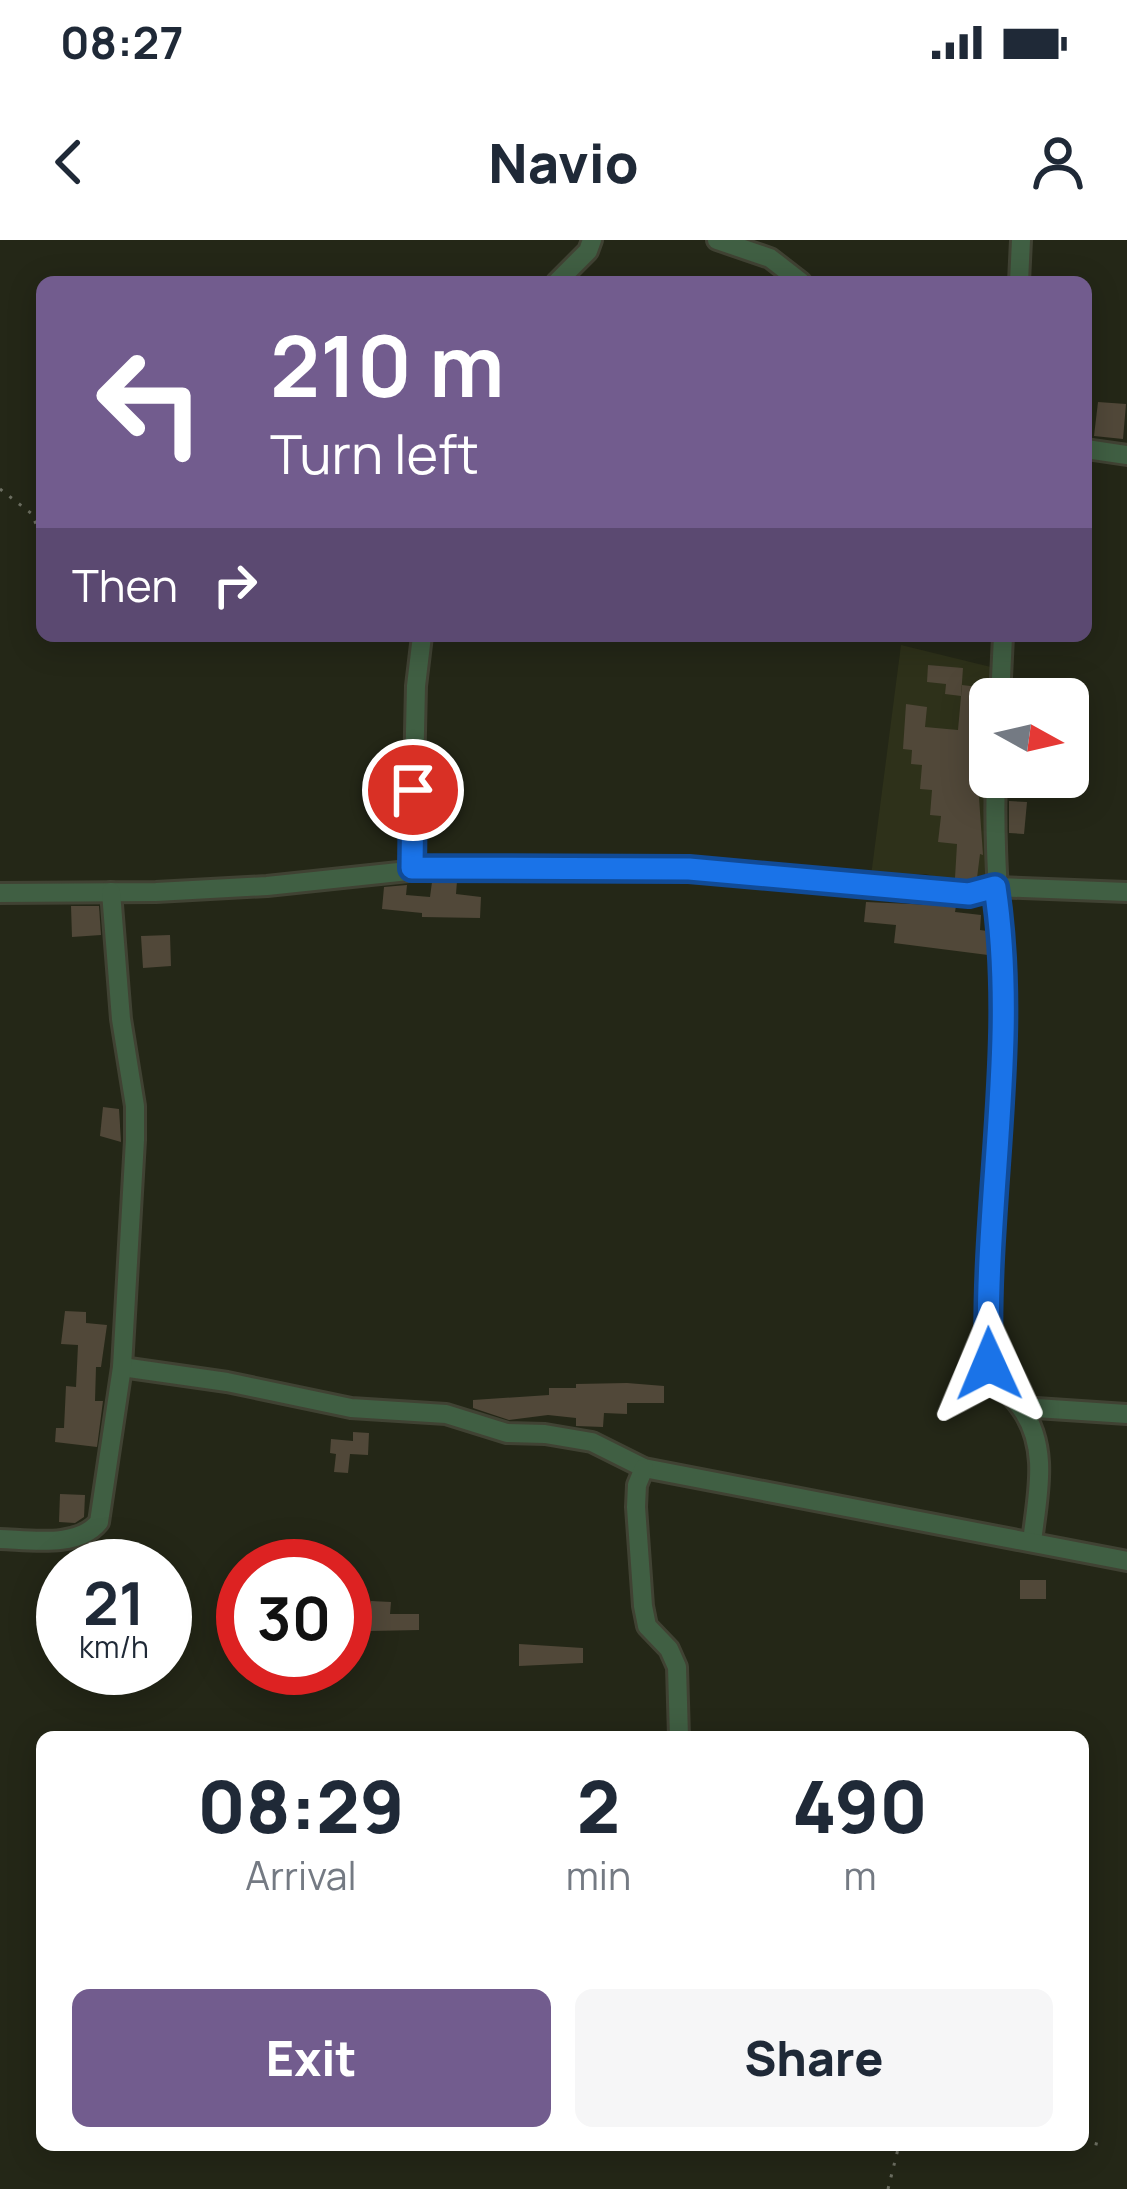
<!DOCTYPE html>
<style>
:root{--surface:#fff;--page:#f6f6f7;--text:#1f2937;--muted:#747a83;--accent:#725c8e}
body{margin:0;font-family:Manrope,sans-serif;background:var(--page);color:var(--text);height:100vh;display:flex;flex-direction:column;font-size:45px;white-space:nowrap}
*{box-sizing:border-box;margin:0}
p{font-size:39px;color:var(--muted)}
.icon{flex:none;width:66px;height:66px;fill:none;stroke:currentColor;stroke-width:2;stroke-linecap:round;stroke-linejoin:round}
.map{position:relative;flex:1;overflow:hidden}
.panel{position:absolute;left:36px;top:1491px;width:1053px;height:420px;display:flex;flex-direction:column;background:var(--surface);border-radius:18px;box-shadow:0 6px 30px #0003}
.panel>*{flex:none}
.hud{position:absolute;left:36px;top:36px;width:1056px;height:366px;border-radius:18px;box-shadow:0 6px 30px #0003;background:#725c8e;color:#fff;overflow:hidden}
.needle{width:78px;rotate:98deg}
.controls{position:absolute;left:969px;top:438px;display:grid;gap:24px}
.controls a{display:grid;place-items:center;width:120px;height:120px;border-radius:18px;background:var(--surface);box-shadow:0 6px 30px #0003;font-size:60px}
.speed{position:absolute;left:36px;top:1299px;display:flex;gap:24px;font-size:60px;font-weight:700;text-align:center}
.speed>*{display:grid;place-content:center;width:156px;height:156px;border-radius:50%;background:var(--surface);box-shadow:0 6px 30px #0003;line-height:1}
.speed small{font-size:30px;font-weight:400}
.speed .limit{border:18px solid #d22;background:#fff;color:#111}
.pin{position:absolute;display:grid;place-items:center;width:102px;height:102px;color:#fff;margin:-51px;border:6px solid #fff;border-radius:50%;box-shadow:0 3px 12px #0007}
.me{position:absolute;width:132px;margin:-66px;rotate:359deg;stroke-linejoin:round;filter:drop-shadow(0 0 9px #0008)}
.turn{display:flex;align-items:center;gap:42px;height:252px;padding:0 36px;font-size:54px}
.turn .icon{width:156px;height:156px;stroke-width:2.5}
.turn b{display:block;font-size:84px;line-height:102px}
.then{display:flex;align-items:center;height:114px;padding:0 36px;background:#0003;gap:24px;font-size:45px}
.eta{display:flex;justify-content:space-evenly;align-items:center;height:204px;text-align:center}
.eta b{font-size:72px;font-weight:800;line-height:84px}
.button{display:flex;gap:24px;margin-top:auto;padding:24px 36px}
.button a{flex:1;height:138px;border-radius:18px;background:var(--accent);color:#fff;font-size:48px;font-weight:800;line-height:138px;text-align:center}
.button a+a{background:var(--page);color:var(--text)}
.status{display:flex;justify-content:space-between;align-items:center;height:84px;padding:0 60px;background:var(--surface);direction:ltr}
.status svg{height:33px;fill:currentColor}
header{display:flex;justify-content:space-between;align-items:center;height:156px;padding:0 36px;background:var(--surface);font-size:54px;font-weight:800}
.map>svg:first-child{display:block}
</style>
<div class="status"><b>08:27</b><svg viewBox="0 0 49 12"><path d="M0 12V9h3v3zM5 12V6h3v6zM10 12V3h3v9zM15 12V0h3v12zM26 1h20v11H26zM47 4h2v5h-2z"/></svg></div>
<header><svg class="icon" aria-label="back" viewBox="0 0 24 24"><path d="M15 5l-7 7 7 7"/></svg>Navio<svg class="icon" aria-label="person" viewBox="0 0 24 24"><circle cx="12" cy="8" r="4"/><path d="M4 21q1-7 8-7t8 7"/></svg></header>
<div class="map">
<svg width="1127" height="1949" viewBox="0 0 1127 1949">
<rect width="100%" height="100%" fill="#242717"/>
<path fill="#2e311a" d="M901,405L995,428L994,459H990L986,644L951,642L926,634L871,636Z"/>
<g fill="#514839">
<path d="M1098,162L1126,164L1123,199L1094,196Z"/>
<path d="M928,425L963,428L961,456L945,454L946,444L927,442Z"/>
<path d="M962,445L987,448L979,525H983L979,558L983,615L980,614L977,638L970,640L955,638L957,604L938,602L941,576L930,575L932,550L920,549L922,525L911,524L912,510L903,509L906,464L927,467L925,487L958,490Z"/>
<path d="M1009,561L1027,562L1024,594L1009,593Z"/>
<path d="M457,641L456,654L481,657L480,678L422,677V673L382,669L384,647L407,645L406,655L430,657L432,642Z"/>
<path d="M866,662L956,666L955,672L981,675L980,690L987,691L988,715L894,703L896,685L864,682Z"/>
<path d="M71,666H99L101,695L72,697Z"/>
<path d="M170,695L171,726L143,728L141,696Z"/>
<path d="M103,867L119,869L121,902L100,896Z"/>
<path d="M65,1071L86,1072V1083L107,1085L101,1127H96L95,1161H103L97,1207L55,1202L56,1188H64L66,1146L76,1147L78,1105L61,1104Z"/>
<path d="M627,1143L664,1146V1163H627V1174L604,1173L603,1187L576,1186V1178L548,1175L509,1180L473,1168V1160L549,1155V1148H576V1144Z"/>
<path d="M353,1192L369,1193L368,1215L350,1214L348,1233L334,1232L336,1214L330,1213L331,1199L353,1201Z"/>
<path d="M60,1254L85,1255L84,1277L75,1283L59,1282Z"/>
<rect x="1020" y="1340" width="26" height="19"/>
<path d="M371,1361L391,1362L390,1374H419V1390L370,1391Z"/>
<path d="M519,1404L583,1408V1423L519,1426Z"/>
</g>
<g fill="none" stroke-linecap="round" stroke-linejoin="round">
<defs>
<g id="minor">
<path d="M717,0L770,18L801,42"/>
<path d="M557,42L588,11L592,0"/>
<path d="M1019,42L1021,0"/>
<path d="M1086,209L1127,215"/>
<path d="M1000,459L1003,396"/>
<path d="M996,537C992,641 1009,744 1003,849C999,938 984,1025 989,1115C990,1140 1009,1150 1021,1168C1050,1208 1037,1257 1032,1302"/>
<path d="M412,628L416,446L422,396"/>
<path d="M0,653L156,652L267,646L446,627L689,630L969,654L995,647L1127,652"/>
<path d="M122,1127L227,1142L351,1168L446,1174L507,1193L545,1194L592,1202L644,1228L1127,1321"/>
<path d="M1021,1167L1127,1174"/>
<path d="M644,1228L637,1245L636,1267L643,1366L647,1386L669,1409L677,1427L679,1497"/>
<path d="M0,1299C31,1300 78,1308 99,1282L122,1127L135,900V866L121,779L111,652"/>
</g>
</defs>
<use href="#minor" stroke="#404233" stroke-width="24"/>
<g stroke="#6d6f62" stroke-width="3" stroke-dasharray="3 9" stroke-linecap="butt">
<path d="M0,249L32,274L42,299"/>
<path d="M1083,1901L1106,1906"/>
<path d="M888,1949L899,1905"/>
</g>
<use href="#minor" stroke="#405f43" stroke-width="18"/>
</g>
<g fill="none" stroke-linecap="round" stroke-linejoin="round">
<defs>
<path id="route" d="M413,550L412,628L689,629L969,654L995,647C1019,806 983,964 989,1124"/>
</defs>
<use href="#route" stroke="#114b97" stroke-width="30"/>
<use href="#route" stroke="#1a73e8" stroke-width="21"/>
</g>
</svg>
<div class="controls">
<a><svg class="needle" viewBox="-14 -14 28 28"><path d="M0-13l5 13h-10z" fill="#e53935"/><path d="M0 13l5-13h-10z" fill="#747a83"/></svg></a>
</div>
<div class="speed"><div>21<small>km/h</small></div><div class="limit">30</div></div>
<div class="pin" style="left:413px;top:550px;background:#d93025"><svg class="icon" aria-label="arrive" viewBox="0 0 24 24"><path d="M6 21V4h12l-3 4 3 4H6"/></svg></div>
<svg class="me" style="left:989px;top:1124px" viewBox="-20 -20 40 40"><path d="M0-17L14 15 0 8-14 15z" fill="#1a73e8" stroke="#fff" stroke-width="4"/></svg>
<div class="hud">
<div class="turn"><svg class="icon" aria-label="left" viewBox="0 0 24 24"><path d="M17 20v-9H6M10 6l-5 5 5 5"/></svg><div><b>210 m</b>Turn left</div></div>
<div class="then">Then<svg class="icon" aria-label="right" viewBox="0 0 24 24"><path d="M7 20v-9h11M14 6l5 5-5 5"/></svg></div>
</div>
<section class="panel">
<div class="eta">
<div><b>08:29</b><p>Arrival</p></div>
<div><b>2</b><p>min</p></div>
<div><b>490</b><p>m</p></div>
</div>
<div class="button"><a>Exit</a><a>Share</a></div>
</section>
</div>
